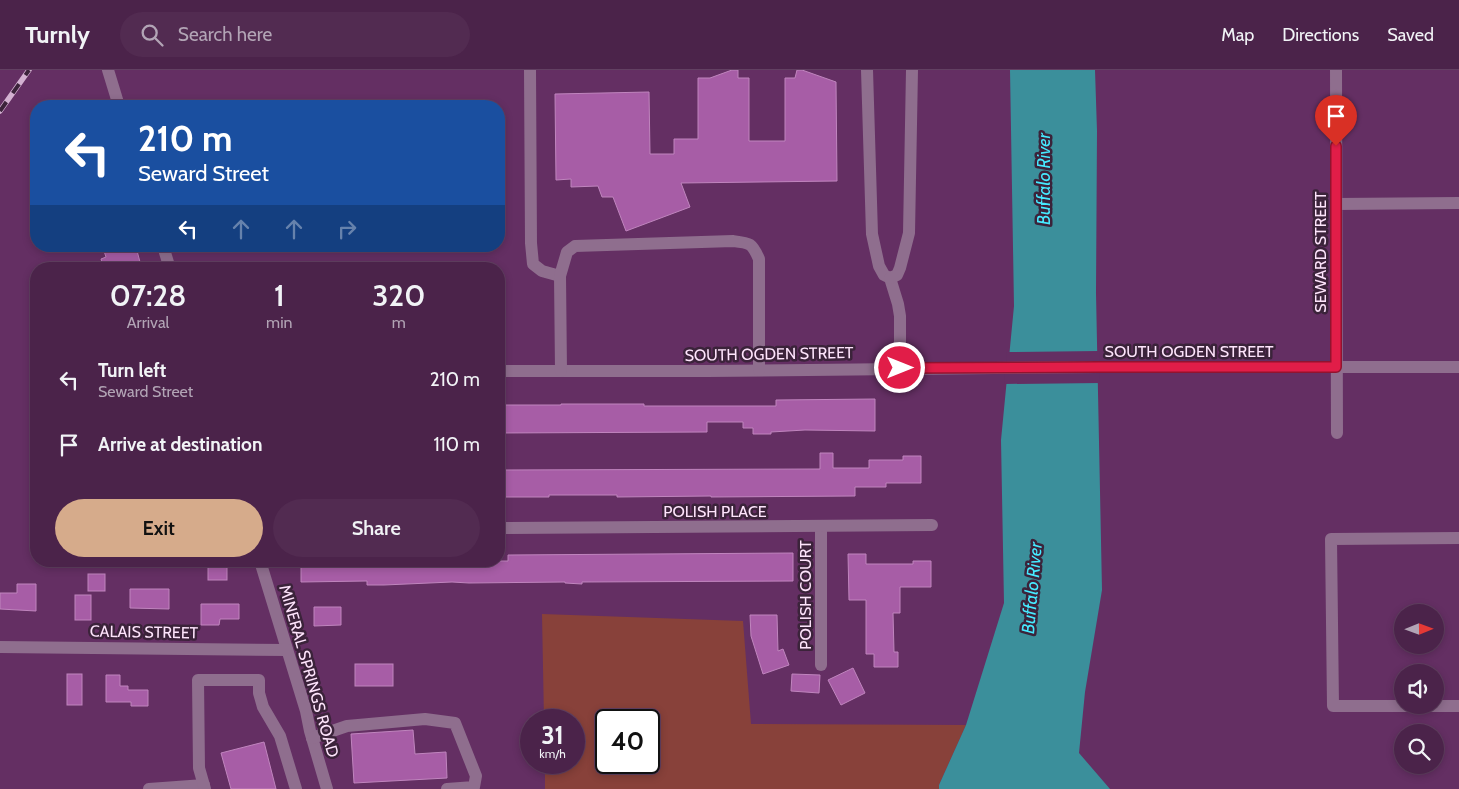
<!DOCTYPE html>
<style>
:root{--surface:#4b234a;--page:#522b51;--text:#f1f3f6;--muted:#b2a4b5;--line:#624062;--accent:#d6ab8b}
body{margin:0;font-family:Cabin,sans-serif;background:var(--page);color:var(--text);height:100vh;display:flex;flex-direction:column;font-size:19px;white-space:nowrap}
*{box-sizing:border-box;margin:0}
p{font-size:16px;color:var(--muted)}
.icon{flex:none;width:28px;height:28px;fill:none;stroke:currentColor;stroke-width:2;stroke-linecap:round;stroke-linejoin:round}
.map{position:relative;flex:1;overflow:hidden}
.sheet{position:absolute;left:30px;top:192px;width:475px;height:305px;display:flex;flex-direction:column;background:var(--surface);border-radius:20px;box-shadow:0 2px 8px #0003,0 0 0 1px var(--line)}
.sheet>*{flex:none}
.hud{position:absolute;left:30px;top:30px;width:475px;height:152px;border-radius:20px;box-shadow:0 2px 8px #0003,0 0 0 1px var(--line);background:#1a4fa0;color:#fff;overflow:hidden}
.needle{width:32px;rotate:89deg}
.tools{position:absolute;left:1394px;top:534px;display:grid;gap:10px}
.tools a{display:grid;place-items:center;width:50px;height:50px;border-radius:50%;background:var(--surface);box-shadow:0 2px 8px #0003,0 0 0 1px var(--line);font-size:25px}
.speed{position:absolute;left:520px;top:639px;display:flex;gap:10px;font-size:25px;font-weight:700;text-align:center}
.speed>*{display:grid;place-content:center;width:65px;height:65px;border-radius:50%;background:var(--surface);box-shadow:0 2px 8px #0003,0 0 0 1px var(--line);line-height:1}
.speed small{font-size:12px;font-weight:400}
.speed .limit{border:2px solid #111;border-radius:8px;background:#fff;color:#111}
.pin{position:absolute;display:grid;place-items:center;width:42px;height:42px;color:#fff;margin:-51px -21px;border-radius:50% 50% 50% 0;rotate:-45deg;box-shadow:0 0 5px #0007}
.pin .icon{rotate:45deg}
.me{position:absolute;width:55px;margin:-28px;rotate:90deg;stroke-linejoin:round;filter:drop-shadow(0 0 4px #0008)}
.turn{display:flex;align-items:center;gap:18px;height:105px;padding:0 25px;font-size:22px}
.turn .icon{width:65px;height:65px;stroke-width:2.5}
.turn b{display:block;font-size:35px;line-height:42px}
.lanes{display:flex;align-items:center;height:48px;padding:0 25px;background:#0003;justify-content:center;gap:25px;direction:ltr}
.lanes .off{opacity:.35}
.eta{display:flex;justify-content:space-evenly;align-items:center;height:85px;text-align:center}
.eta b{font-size:30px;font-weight:600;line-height:35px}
.button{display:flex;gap:10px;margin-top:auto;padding:10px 25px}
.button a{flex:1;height:58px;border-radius:30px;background:var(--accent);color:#111;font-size:20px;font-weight:600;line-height:58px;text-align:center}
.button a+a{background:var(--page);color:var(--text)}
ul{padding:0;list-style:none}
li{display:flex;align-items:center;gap:15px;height:65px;padding:0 25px}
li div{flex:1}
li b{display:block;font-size:19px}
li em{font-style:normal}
header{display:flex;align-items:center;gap:30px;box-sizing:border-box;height:70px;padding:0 25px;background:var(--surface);border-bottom:1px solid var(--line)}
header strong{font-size:24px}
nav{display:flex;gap:28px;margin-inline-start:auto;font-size:18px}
.search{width:350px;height:45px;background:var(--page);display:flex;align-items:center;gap:12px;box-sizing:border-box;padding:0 18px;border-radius:28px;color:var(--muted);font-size:19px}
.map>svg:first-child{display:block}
</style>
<header>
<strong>Turnly</strong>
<div class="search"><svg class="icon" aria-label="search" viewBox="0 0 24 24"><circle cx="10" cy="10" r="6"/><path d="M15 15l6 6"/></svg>Search here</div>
<nav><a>Map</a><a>Directions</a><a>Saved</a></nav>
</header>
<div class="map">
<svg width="1459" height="719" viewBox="0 0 1459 719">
<rect width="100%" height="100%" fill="#642f63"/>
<path fill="#88413a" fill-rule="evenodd" d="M542,544L743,551L751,654L966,655L939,715V719H545V693L574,692V650H544ZM606,650H649V692H606Z"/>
<path fill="#3b8f9b" d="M1010,0H1095L1097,61L1096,223L1102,520L1085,622L1079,683L1110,719H939V715L966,655L1004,533L1001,370L1014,236Z"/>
<path fill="#642f63" d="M1099,281L1100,313L1004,314L1007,282Z"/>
<g fill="#a75da6" stroke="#c085be">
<path d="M732,0H738V8H749V71H785V8H795L797,0H802L836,12L837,111L681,113L690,137L626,161L613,127H602L598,116L571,117V109L556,110L555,24L649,22L650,84H674V69H698V8H710Z"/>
<path d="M121,176L122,180L136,177L140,192L125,197L126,199H104L101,189L106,187L104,181Z"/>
<path d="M875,329V361L805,360L771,362V364H753V358H743V352H707V362L500,363V335H561V334H644V336H776V330Z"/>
<path d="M820,383H833V398H869V390H903V386H921V413H886V417H855V426L711,427V426L617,427V425H549V427H499V400L820,399Z"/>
<path d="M793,483V511L582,512V514L565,513V512L469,513L452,512L384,515H367V511L301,512V494L367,493V491H508V485Z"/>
<path d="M848,484H866V494H913V491H931V517H900V543H893L894,582H898V597H874V584H866V530H849Z"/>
<rect x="208" y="491" width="19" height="19"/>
<rect x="88" y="504" width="17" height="17"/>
<path d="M17,514H36V541L0,539V523H17Z"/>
<path d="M130,519H169V539L130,538Z"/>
<rect x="75" y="525" width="16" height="25"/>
<path d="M201,534H239V549H220L219,555H201Z"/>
<path d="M314,537H341V555L314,556Z"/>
<path d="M750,545H777L778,581L783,579L789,595L763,604L751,566Z"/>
<rect x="355" y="594" width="38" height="22"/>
<path d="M853,598L865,623L841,635L828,610Z"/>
<rect x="67" y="604" width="15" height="31"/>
<path d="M792,604L820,605L819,623L791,621Z"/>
<path d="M106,605H120V616H128V620H148V636H131V632H106Z"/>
<path d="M413,660L415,684L446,682L447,708L354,713L351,664Z"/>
<path d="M264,672L276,719H231L221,683Z"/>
</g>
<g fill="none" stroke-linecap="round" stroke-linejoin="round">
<g stroke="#8f6e8e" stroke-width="12">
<path d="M108,0L119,36"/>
<path d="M530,0L531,173L533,194L542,201L560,206"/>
<path d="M867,0L872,164L879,196L884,205L890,208L898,234L900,246V299"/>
<path d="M1336,0L1337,363"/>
<path d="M1336,134L1459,133"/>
<path d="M163,176L170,199"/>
<path d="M890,208L897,205L900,198L909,163L912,0"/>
<path d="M499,301H707L1099,297H1459"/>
<path d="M561,301L560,206L567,182L575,176L733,171C750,173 752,173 759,189V300"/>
<path d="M821,456V595"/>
<path d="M499,458L932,455"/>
<path d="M1459,468L1331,469L1333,636H1459"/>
<path d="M260,491L306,641L310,661L327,719"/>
<path d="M0,577L287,580"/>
<path d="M312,668L347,656L425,649L455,653L476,706L474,717L447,719"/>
<path d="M149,719L204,715"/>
<path d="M205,719L199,698L198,610H259V623L263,637L280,666L296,719"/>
</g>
<defs>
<path id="rail" d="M0,41L29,0"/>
</defs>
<use href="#rail" stroke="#d3b1d1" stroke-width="5.5"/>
<use href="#rail" stroke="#3b233a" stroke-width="4" stroke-dasharray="11" stroke-linecap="butt"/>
</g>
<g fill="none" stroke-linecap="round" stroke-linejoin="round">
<defs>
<path id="route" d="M900,298L1099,297H1336V76"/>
</defs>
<use href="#route" stroke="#92132f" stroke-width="12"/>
<use href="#route" stroke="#e11d48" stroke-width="9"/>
</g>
<g text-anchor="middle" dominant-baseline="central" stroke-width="5" stroke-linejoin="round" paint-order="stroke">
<g font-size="16" fill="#fee4fc" stroke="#3b233a">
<text transform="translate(1320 182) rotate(-90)">SEWARD STREET</text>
<text x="1189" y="281">SOUTH OGDEN STREET</text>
<text transform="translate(769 284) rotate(-1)">SOUTH OGDEN STREET</text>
<text x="715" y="441">POLISH PLACE</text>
<text transform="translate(805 525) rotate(-90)">POLISH COURT</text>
<text transform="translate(144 562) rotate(1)">CALAIS STREET</text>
<text transform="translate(309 601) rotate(74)">MINERAL SPRINGS ROAD</text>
</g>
<g font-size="18" font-style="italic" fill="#46eaff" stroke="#3b233a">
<text transform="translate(1044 109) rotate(-90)">Buffalo River</text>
<text transform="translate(1032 518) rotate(-85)">Buffalo River</text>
</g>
</g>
</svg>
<div class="tools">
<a><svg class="needle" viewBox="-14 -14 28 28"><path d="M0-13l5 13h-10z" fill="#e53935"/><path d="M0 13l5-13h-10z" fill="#b2a4b5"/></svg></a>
<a><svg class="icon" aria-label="sound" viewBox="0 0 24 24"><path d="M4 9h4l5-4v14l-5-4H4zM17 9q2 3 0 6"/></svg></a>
<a><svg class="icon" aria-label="search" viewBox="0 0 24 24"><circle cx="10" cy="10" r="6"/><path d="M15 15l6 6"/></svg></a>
</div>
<div class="speed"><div>31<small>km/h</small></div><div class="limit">40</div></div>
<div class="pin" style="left:1336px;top:76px;background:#d93025"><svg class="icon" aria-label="arrive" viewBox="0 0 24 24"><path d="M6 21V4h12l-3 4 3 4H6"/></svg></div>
<svg class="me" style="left:900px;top:298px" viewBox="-20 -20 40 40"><circle r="17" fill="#e11d48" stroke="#fff" stroke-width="3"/><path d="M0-11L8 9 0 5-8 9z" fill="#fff"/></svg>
<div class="hud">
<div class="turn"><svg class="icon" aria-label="left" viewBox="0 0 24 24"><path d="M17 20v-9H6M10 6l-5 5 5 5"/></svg><div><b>210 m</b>Seward Street</div></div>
<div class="lanes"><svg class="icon" aria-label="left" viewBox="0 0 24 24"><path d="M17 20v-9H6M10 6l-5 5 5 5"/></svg><svg class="icon off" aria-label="ahead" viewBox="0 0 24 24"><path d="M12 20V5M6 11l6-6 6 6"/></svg><svg class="icon off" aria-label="ahead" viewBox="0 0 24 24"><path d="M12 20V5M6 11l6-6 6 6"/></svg><svg class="icon off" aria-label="right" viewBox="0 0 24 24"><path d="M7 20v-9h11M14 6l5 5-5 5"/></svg></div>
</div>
<section class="sheet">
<div class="eta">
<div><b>07:28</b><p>Arrival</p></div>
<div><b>1</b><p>min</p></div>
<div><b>320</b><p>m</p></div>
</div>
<ul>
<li><svg class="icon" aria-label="left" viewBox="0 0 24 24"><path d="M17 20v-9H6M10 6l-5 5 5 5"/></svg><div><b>Turn left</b><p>Seward Street</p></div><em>210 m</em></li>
<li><svg class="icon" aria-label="arrive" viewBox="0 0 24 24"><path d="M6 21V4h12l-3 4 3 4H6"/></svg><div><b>Arrive at destination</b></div><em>110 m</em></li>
</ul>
<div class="button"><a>Exit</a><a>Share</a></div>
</section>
</div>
